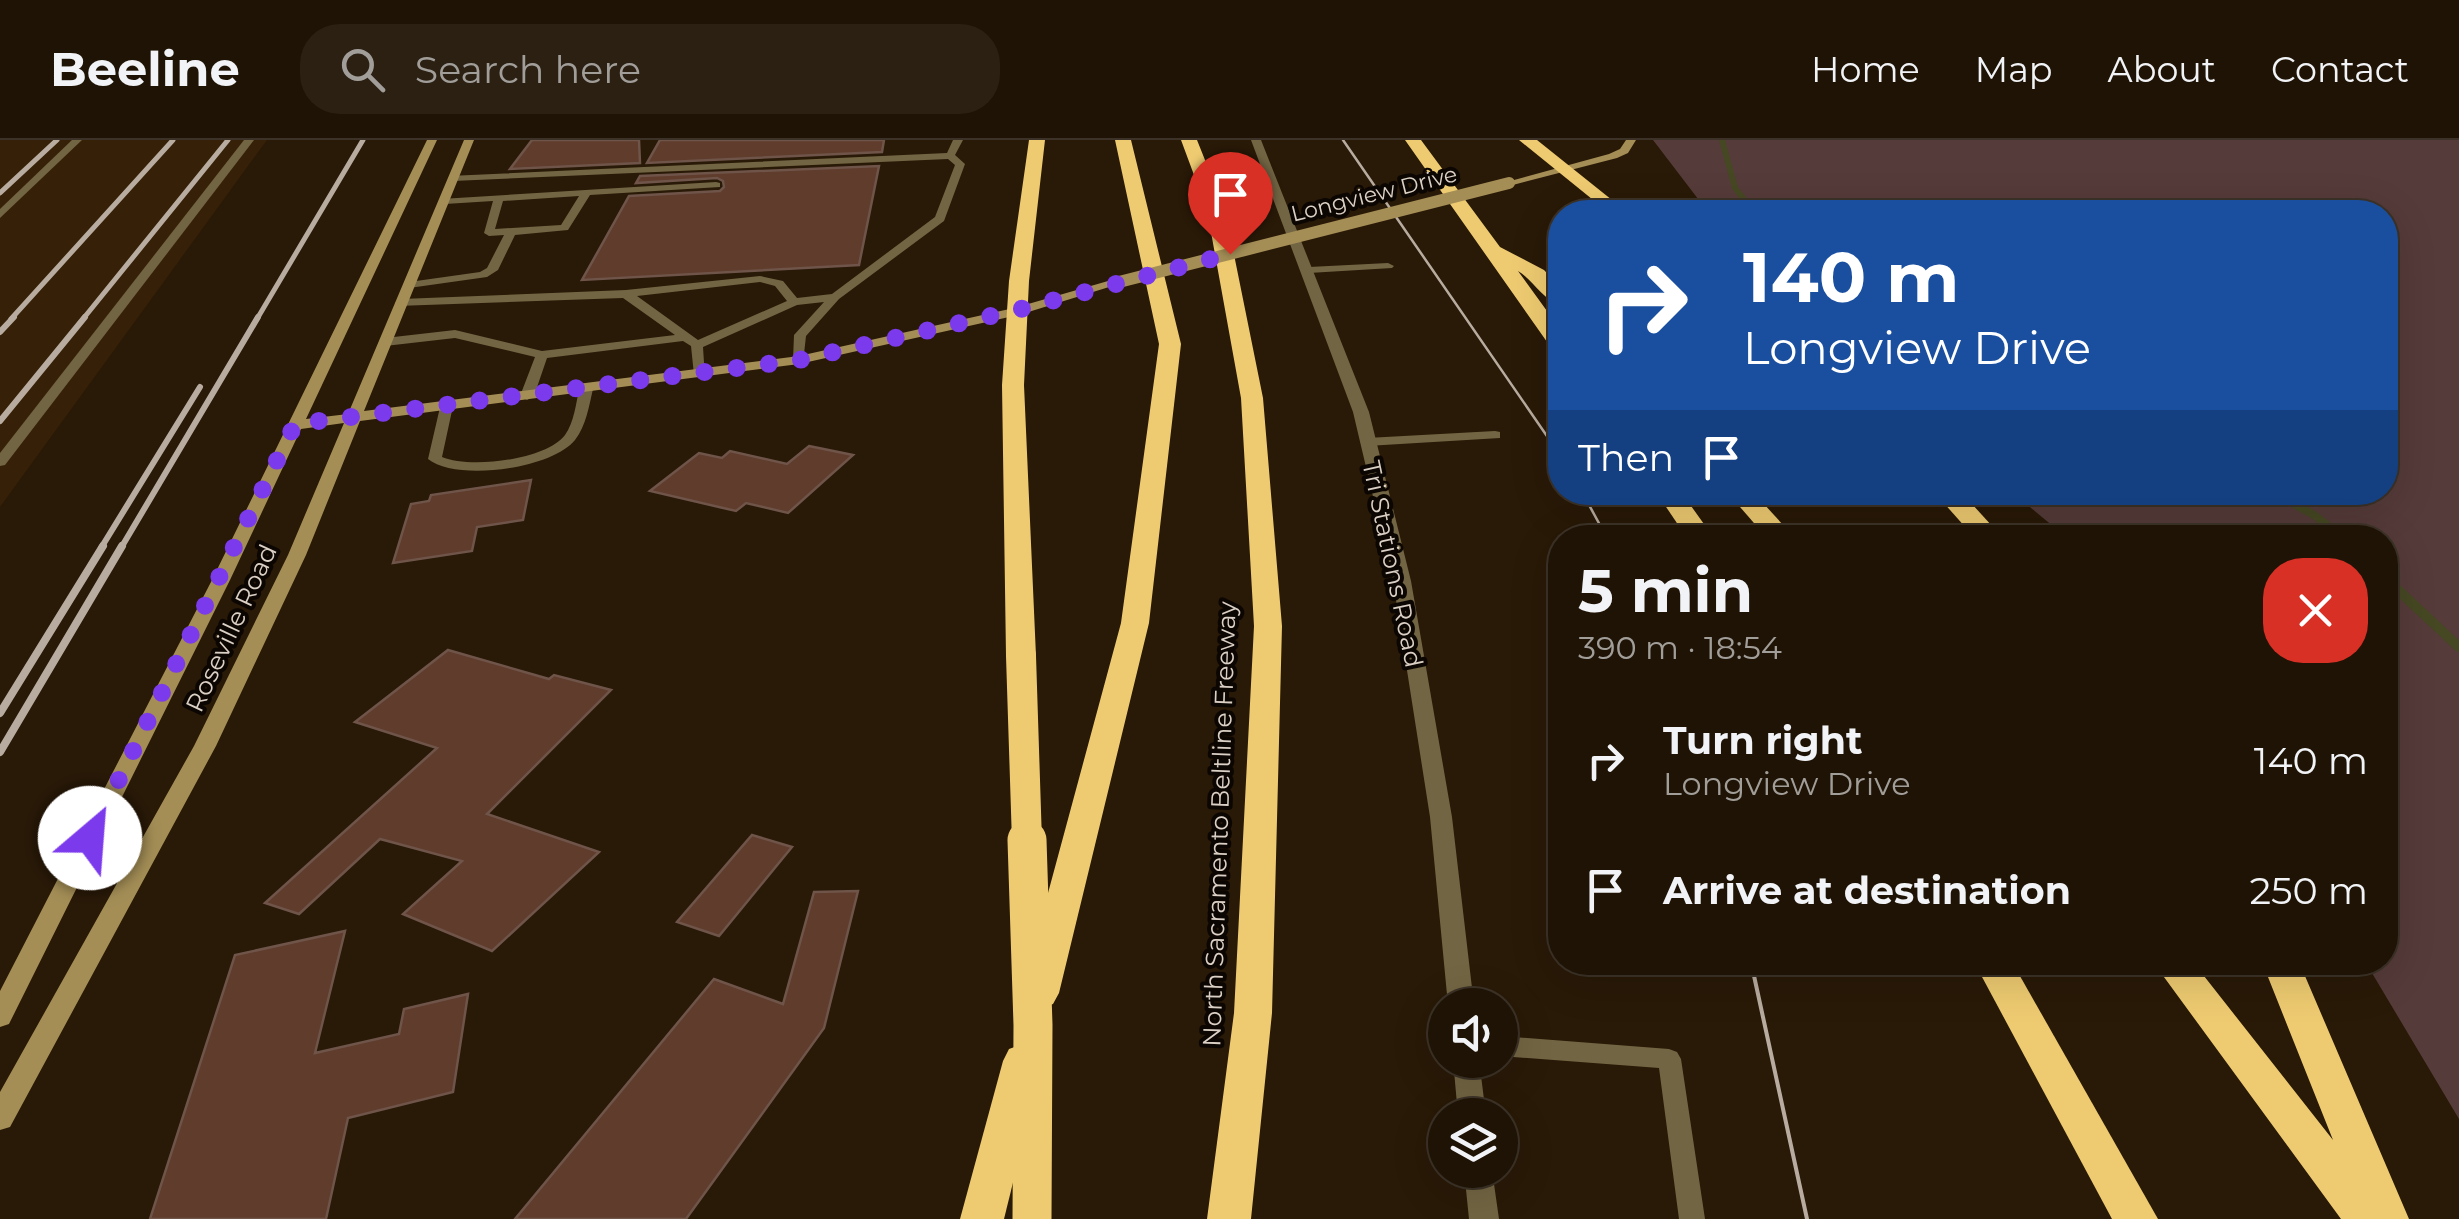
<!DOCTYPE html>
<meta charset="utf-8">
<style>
:root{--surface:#1f1305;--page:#2c2013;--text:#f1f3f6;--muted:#a19e9a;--line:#3c3227}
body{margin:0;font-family:Montserrat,sans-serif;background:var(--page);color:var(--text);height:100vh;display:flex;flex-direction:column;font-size:38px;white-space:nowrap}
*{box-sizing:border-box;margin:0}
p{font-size:32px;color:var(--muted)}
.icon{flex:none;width:55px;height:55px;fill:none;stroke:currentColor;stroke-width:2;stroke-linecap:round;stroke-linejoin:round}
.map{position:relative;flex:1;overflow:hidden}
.panel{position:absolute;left:1548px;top:385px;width:850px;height:450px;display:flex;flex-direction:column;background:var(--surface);border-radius:40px;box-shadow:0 10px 40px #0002,0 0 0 2px var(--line)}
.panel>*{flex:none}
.guide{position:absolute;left:1548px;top:60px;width:850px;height:305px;border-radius:40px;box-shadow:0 10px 40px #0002,0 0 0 2px var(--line);background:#1a4fa0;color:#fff;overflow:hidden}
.controls{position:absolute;left:1428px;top:848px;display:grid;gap:20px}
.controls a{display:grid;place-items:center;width:90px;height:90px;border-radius:50%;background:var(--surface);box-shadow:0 10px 40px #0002,0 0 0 2px var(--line);font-size:50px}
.pin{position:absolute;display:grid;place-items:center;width:85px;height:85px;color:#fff;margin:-102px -42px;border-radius:50% 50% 50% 0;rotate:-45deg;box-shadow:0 0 10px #0007}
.pin .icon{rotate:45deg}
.me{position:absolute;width:110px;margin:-55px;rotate:27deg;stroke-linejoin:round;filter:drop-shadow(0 0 8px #0008)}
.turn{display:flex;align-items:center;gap:35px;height:210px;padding:0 30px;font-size:45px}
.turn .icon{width:130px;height:130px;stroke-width:2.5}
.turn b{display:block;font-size:70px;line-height:85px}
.then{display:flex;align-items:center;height:95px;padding:0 30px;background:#0003;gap:20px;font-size:38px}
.round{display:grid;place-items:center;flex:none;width:105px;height:105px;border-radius:40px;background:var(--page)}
.summary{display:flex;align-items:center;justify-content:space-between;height:170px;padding:0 30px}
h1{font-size:60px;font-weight:700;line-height:75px}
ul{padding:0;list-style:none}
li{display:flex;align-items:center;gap:30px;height:130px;padding:0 30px}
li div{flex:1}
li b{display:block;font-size:38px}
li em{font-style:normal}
header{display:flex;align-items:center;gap:60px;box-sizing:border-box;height:140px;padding:0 50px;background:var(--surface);border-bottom:2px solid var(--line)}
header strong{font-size:48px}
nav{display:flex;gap:55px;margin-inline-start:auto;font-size:35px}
.search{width:700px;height:90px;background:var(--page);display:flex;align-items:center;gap:25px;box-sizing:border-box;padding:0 35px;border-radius:40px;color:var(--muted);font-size:38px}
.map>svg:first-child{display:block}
</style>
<header>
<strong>Beeline</strong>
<div class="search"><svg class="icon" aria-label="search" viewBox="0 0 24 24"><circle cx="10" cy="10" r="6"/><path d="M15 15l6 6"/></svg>Search here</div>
<nav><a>Home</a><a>Map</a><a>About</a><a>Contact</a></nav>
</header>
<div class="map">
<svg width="2459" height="1079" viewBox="0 0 2459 1079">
<rect width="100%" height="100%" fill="#291907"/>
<path fill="#362007" d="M0,0H267L0,367Z"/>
<path fill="#553b39" d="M1653,0H2459V979L2366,823L2385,822V398L2066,397L2013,353L2385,352V72H1708Z"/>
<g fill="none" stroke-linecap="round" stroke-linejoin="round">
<path stroke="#464823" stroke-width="6" d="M1722,0L1735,48L1754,72"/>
<path stroke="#464823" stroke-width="8" d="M2272,352L2314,375L2344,398"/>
<path stroke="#464823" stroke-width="10" d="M2385,438L2459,507"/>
</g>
<g fill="#5f3c2c" stroke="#6f5449" stroke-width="2.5">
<path d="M532,0H639L640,23L510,29Z"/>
<path d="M660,0H884L882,12L647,23Z"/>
<path d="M879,26L859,125L582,140L629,56L720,51L724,47L723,41L717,38L636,43L640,36Z"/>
<path d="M809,306L853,315L788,373L746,363L736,371L650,351L699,313L722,318L730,311L787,324Z"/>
<path d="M531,340L523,380L477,387L472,411L393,423L411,364L429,361L431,355Z"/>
<path d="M448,510L549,539L554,535L611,550L487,674L599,712L492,811L403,774L462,721L380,699L299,774L265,763L437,608L355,582Z"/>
<path d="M752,695L792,707L719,796L677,782Z"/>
<path d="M858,751L824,888L686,1079H515L714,839L783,864L814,752Z"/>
<path d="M345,791L315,913L399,894L404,869L468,854L453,952L348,978L326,1079H150L235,815Z"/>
</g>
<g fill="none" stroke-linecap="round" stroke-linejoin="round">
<g fill="#726543" fill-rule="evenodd">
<path d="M72,0H82L0,78V69Z"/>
<path d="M244,0H254L5,325L0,326V313Z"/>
<path d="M953,0H963L955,15L965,24L944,81L839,159L806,196L803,223L793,220L794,195L824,162L797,165L703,207L705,238L700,239L694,235L691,206L683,201L547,218L534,256L527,260L520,256L535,217L455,198L385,206L379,202L385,198L455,190L542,211L675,195L623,158L397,166L395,163L401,159L626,150L760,136L783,141L797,158L832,154L935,77L955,25L948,19L453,41L449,40V36L947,13ZM760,142L775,146L787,161L698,200L637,156Z"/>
<path d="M716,42L720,43V47L590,55L568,90L515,95L498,130L487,137L409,148L403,145L409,142L480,132L487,128L504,95L489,96L484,93L493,61L445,64L441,63V59ZM579,56L561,85L495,89L503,61Z"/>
<path d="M1388,123L1394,126L1392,128L1309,133L1303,130L1309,127Z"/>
<path d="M586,245L593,249C589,266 586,286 575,300C552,329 456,342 428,319L441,263H451L453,266L442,317C470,329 546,320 565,295C574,282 576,264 579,249Z"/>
<path d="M1495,291L1500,292V298L1367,306L1360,302L1367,298Z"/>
<path d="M1500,896L1669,909L1677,912L1681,919L1705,1079H1679L1659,928L1500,916Z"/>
</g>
<g fill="#726543" fill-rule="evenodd">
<path d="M1251,0H1261L1369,272L1411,441L1452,677L1474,865H1448L1430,677L1393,441L1353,272Z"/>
<path d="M1453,920H1479L1486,975H1458Z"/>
<path d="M1464,1030H1492L1499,1079H1469Z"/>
</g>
<g fill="#a48e56" fill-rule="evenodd">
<path d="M427,0H437L306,279L348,274L464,0H474L364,271L799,216L1014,168L1115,139L1122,143L1022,174L799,224L360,281L306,415L216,606L10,987L0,990V952L194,606L288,415L344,283L301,289L230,440L9,884L0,887V851L212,440Z"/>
<path d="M1626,0H1636L1628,13L1617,18L1509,46L1503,43L1609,14L1620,9Z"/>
</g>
<g fill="#eecb71" fill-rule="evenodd">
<path d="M1029,0H1045L1029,141L1024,245L1036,516L1031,523H1011L1006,516L1002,245L1009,141Z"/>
<path d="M1115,0H1131L1181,204L1149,483L1059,853L1053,864L1040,869L1027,864L1021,853L1121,483L1159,204Z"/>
<path d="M1181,0H1197L1225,70L1263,258L1282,486L1272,873L1251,1079H1207L1234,873L1254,486L1241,258L1207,70Z"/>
<path d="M1405,0H1421L1500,107L1544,130L1560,147V165C1543,160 1533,140 1518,131L1560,189V210L1552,209Z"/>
<path d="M1519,0H1537L1627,72H1608Z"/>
<path d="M1656,352H1681L1714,398H1687Z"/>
<path d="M1727,352H1753L1795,398H1767Z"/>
<path d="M1934,352H1961L2003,398H1975Z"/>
<path d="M1974,822H2012L2158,1079H2112Z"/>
<path d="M2153,822H2193L2333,1000L2262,822H2299L2409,1079H2341Z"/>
<path d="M1023,904L1037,909L1043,921L1004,1079H960L1003,921L1009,909Z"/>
</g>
<g stroke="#b8aca0" stroke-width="2.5">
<path d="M1343,0L1560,315"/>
<path d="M1582,352L1607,398"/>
</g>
<path stroke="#b8aca0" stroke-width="4" d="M1751,822L1807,1079"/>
<g stroke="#b8aca0" stroke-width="5">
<path d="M0,53L57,0"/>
<path d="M11,179L173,0"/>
<path d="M83,179L228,0"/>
<path d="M257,179L363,0"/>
</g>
<g stroke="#b8aca0" stroke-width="6">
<path d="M0,192L14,177"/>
<path d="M0,281L85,177"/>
<path d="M101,408L200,247"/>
<path d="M121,408L258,177"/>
</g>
<g stroke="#b8aca0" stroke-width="8">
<path d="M0,573L103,406"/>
<path d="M0,612L122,406"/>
</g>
<path stroke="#a48e56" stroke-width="12" d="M1115,143L1509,43"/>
<path stroke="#eecb71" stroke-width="30" d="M1021,516L1027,702"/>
<path stroke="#eecb71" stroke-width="39" d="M1027,700L1033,885L1032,1079"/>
</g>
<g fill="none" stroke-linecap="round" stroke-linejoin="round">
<path stroke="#7c3aed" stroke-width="18" stroke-dasharray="0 32.4" d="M90,698L295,284L799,220L1017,170L1230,114"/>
</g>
<g text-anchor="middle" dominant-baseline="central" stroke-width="8" stroke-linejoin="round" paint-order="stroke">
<g font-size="22" fill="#dbd0c5" stroke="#0c0602">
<text transform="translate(1374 54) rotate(-14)">Longview Drive</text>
</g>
<g font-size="25" fill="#dbd0c5" stroke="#0c0602">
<text transform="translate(1393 424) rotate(78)">Tri Stations Road</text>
<text transform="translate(231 488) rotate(-65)">Roseville Road</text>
<text transform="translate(1219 684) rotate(-88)">North Sacramento Beltline Freeway</text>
</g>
</g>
</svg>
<div class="controls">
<a><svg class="icon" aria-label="sound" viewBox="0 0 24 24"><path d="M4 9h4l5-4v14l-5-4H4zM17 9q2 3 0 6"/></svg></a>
<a><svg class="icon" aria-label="layers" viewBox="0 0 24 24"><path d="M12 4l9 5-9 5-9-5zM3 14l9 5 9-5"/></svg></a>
</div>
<div class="pin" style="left:1230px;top:114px;background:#d93025"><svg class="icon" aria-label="arrive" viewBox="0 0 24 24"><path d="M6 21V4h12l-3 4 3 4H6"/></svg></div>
<svg class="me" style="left:90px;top:698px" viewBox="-20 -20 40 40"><circle r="19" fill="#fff"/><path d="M0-13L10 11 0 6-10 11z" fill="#7c3aed"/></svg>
<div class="guide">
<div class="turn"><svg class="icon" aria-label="right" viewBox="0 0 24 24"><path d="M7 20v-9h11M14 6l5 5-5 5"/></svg><div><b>140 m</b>Longview Drive</div></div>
<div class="then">Then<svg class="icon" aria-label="arrive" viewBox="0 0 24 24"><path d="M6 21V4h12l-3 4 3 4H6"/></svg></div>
</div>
<section class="panel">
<div class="summary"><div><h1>5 min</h1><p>390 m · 18:54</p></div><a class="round" style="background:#d93025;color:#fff"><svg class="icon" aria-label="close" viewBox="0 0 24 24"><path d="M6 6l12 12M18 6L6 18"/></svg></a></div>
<ul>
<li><svg class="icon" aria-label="right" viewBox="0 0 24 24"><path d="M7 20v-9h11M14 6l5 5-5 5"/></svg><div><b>Turn right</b><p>Longview Drive</p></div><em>140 m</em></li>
<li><svg class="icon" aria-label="arrive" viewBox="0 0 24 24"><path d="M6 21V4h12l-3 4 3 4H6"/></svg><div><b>Arrive at destination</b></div><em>250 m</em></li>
</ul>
</section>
</div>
